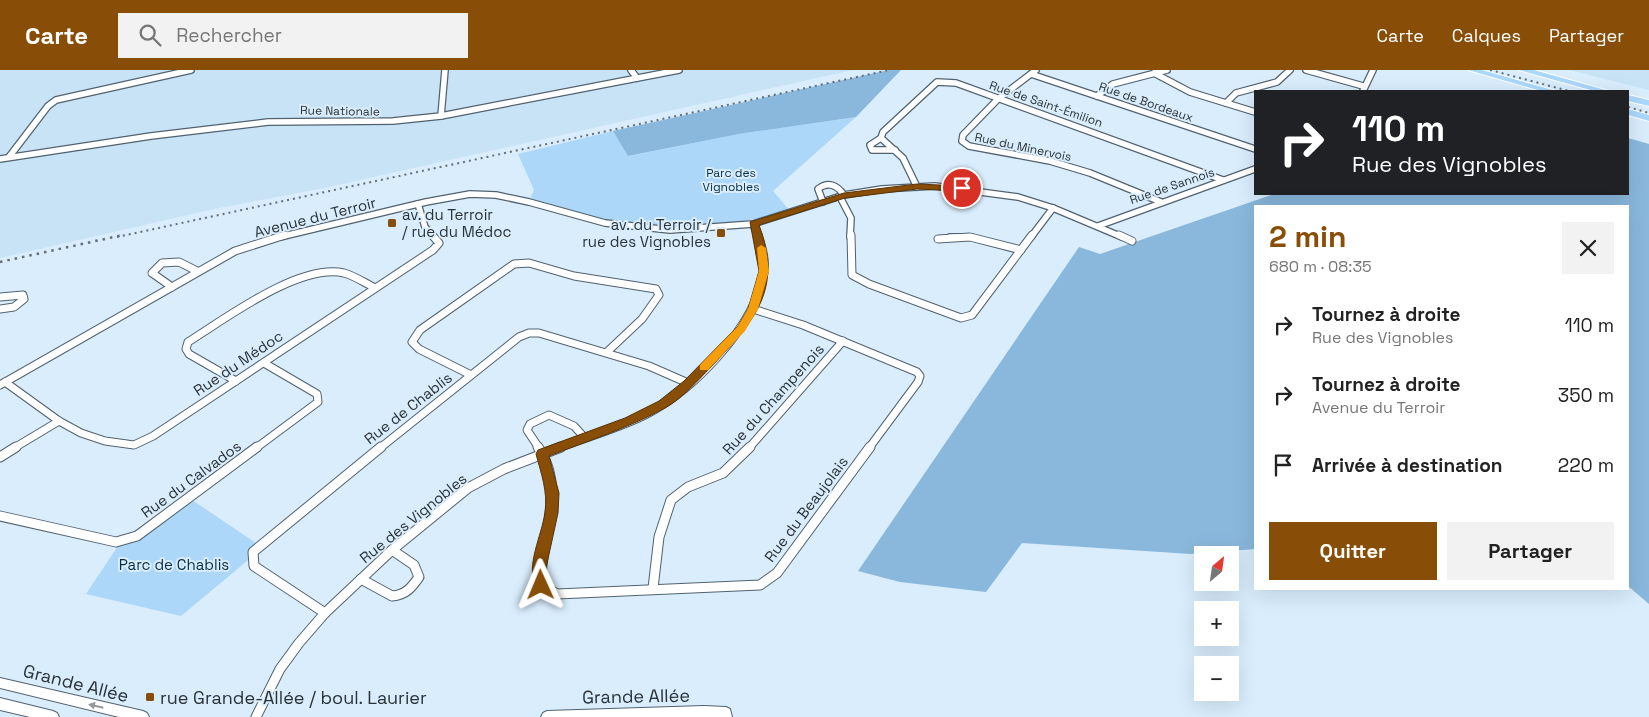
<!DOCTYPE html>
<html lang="fr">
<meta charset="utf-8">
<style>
:root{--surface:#fff;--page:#f2f2f2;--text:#222;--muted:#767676;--accent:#884d06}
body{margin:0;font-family:"Space Grotesk",sans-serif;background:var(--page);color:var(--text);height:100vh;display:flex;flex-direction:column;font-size:19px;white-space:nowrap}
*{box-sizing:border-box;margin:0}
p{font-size:16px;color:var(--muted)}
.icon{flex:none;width:28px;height:28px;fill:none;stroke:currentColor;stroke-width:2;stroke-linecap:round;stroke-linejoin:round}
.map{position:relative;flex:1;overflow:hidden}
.panel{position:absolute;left:1254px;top:135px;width:375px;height:385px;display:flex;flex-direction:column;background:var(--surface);border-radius:0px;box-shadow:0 5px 20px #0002}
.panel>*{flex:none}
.banner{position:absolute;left:1254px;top:20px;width:375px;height:105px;border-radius:0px;box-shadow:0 5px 20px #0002;background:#202124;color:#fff;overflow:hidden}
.needle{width:32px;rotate:29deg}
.tools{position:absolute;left:1194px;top:476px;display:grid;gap:10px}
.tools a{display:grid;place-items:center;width:45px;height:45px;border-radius:0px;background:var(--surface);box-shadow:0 5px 20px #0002;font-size:25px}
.pin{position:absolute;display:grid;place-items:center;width:42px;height:42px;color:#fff;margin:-21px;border:2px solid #fff;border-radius:50%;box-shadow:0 1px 5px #0007}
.me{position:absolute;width:55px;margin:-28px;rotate:359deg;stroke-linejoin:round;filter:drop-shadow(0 0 4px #0008)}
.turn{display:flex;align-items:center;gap:18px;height:105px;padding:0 15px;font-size:22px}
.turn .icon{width:65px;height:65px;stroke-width:2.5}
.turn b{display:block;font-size:35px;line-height:42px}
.round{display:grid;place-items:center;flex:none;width:52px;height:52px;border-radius:0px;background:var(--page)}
.headline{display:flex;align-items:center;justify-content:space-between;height:85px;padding:0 15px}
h1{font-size:30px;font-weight:800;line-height:38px;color:var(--accent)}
.action{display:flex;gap:10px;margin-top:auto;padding:10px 15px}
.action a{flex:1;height:58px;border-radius:0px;background:var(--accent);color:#fff;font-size:20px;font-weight:800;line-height:58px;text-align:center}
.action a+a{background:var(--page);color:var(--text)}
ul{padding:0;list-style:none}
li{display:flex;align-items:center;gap:15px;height:70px;padding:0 15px}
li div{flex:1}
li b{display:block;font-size:19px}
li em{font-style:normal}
header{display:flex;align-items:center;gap:30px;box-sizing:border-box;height:70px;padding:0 25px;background:var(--accent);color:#fff}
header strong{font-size:24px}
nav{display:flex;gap:28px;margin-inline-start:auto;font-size:18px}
.search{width:350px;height:45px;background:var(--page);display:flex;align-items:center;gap:12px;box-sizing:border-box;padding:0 18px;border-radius:0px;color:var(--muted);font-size:19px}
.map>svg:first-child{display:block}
</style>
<header>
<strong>Carte</strong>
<div class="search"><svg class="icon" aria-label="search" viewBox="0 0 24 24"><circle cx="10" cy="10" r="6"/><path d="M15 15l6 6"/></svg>Rechercher</div>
<nav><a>Carte</a><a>Calques</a><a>Partager</a></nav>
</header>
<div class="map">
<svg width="1649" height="647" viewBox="0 0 1649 647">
<rect width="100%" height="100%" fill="#d9edfc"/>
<g fill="#c8e2f6">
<path d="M0,0H853L324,118L214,139L0,188Z"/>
<path d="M1570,0H1649V20Z"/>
</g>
<g fill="#acd7f8">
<path d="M856,47L773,121L789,140L758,152L755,149L694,159L651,157L605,151L529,132L534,120L518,84L613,61L629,86L739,64Z"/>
<path d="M189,428L259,475L253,486L181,546L86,524L122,470Z"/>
</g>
<g fill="#89b8dc">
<path d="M889,0H901L856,47L739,64L628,86L613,61Z"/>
<path d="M1628,68L1649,74V534L1628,516V136H1255V479L1191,484L1022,473L986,522L900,512L858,501L1079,177L1100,184L1274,124H1628Z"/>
</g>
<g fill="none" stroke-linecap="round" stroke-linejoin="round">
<defs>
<g id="minor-far2">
<path d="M631,0L637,8"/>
<path d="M1036,0L998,29L963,65L962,71L969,76L1050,91L1090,103L1161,132"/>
<path d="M1306,0L1363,16"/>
<path d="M1154,3L1190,22L1255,42"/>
<path d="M1031,4L1255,79"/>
<path d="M1363,21L1373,0"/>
<path d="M1097,26L1113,14L1167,0"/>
<path d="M1226,33L1236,23L1277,12L1290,0"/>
<path d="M441,46L445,0"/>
<path d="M881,68L870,75L872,80H895"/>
<path d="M9,87L48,36L56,30L191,0"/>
<path d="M0,89L151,66L268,52L393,51L441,46L679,0"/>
<path d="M917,117L903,88L881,68L883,62L937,12L956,13L1223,110"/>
<path d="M840,127L851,148L850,167"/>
<path d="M823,132L818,119C828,111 837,115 844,125"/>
<path d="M418,134L425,157L434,167"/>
<path d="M753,154L758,167"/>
<path d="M1098,156L1255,99"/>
<path d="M280,167L426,132L470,124L496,125L529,132L605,153L670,160L753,154L844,125L882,119L935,116L1018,127L1053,138L1122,167"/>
<path d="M950,167H971"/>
<path d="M1031,167L1053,138"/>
</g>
<g id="minor-far1">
<path d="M851,165L852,205L869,214L961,248L972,245L1032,165"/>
<path d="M1119,165L1132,171"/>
<path d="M938,169L970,167L1021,180"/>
<path d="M172,217L152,203L162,193L179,192L197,201"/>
<path d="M0,227L23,225L24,229L14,237L0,239"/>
<path d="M753,239L803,255L917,302L920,306L918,312L869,378"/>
<path d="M471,305L419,279L412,272L420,260L514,194L529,193L574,206L656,219L659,225L642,249L607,282"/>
<path d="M236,311L189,284L186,279L188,272C225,249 299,193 344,203C355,206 365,213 375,218"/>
<path d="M5,312L59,351L81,363L105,371L134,375L153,366L433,180L439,173L432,165"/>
<path d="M0,315L235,181L285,165"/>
<path d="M14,378L59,351"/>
<path d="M256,378L318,332L317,324L264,293"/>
<path d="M380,378L519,267L529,263H539L649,296L688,313"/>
<path d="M539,378L527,360L530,354L549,345L574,356L584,367"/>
<path d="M558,378C587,367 620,358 647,344C695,319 754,257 764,203C766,190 762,177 758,165"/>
<path d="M749,378L843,271"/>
</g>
<g id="minor">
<path d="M538,377C568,421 539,468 541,515L557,524L760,515L777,503L870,377"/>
<path d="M0,387L16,377"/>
<path d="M0,446L116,472L137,466L257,377"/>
<path d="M361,509L392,526C406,525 412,517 419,507L414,495L392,480"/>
<path d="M653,518L659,467L671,430L688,417L723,403L750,377"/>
<path d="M325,543L254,496L253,482L381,377"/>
<path d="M256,647L280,599L299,573L325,543L392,480L468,418L504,399L561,377"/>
</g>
<g id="tertiary">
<path d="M0,608L143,641L147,643L149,647H119L0,618Z"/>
<path d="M0,628L53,641L57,643L59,647H30L0,640Z"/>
<path d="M704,636L726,637L730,639L732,647H541L543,643L547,641Z"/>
</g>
<g id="motorway">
<path d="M1468,0H1482L1556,21H1541Z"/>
<path d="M1519,0H1534L1609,21H1594Z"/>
<path d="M1628,25L1649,30V36L1628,31Z"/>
<path d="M1628,39L1649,45V51L1628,45Z"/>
</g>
</defs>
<use href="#minor-far2" stroke="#51626f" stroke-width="8"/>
<use href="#minor-far1" stroke="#51626f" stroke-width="9"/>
<use href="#minor" stroke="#51626f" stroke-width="11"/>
<use href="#tertiary" stroke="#51626f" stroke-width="2"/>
<use href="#motorway" stroke="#fff" stroke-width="2"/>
<use href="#minor-far2" stroke="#fff" stroke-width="5.5"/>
<use href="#minor-far1" stroke="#fff" stroke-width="7"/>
<use href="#minor" stroke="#fff" stroke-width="9"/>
<use href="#tertiary" fill="#fff" fill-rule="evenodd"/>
<use href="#motorway" fill="#aad8fc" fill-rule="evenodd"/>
<g stroke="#636f77" stroke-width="2" stroke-dasharray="2 4" stroke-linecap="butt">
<path d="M1490,0L1569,21"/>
<path d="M1628,37L1649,43"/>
<path d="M117,167L889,0"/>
</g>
<path stroke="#636f77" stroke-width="2.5" stroke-dasharray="2.5 5" stroke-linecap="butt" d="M0,192L123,165"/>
</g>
<defs><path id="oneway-solid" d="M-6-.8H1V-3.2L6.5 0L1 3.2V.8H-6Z" transform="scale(1.25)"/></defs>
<use fill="#94989b" href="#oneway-solid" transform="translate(96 636) rotate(-167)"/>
<path fill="#884d06" stroke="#583204" d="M917,114L962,116L967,118L962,121L917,119L845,128L759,155C783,219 755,250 713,295C698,310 683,328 665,338C628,358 588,371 549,386L559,423L558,443L546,498L548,515L546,519H536C525,495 542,466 545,442C548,422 541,403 536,384L538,380L625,348L659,331L684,311L738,256L748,239L759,201L750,152L844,123Z"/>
<path fill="#f59e0b" d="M761,175L766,178L769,201L758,239L745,261L708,300H700V295L738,256L748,239L759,201L757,178Z"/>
<g fill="#884d06" stroke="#d9edfc" stroke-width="2">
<rect x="387" y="148" width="10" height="10" rx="2.5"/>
<rect x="716" y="158" width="10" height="10" rx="2.5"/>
<rect x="145" y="622" width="10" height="10" rx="2.5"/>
</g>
<g text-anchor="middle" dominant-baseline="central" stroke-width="4" stroke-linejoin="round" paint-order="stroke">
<g font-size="12" fill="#2a3237" stroke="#d9edfc">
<text transform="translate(1146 32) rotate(19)">Rue de Bordeaux</text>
<text transform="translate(1046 34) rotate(19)">Rue de Saint-Émilion</text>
<text transform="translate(340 41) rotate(1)">Rue Nationale</text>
<text transform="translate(1023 77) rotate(12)">Rue du Minervois</text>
<text transform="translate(1172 116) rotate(-19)">Rue de Sannois</text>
</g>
<g font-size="12" fill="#062d46" stroke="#d9edfc">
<text x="731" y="103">Parc des<tspan x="731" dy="14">Vignobles</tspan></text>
</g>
<g font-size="15" fill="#2a3237" stroke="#d9edfc" text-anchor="start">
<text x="402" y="144">av. du Terroir<tspan x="402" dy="17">/ rue du Médoc</tspan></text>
<text x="711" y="154" text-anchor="end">av. du Terroir /<tspan x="711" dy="17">rue des Vignobles</tspan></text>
</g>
<g font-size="15" fill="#2a3237" stroke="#d9edfc">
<text transform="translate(315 147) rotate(-14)">Avenue du Terroir</text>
<text transform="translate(238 293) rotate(-34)">Rue du Médoc</text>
<text transform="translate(773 329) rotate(-48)">Rue du Champenois</text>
<text transform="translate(408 338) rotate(-38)">Rue de Chablis</text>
<text transform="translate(191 409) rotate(-36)">Rue du Calvados</text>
<text transform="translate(806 439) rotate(-53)">Rue du Beaujolais</text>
<text transform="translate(413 448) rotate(-39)">Rue des Vignobles</text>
</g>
<g font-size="15" fill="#062d46" stroke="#d9edfc">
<text x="174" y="494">Parc de Chablis</text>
</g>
<g font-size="18" fill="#2a3237" stroke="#d9edfc">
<text transform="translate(76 613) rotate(14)">Grande Allée</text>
<text transform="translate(636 626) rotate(-1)">Grande Allée</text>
</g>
<g font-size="18" fill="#2a3237" stroke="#d9edfc" text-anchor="start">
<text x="160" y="627">rue Grande-Allée / boul. Laurier</text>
</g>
</g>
</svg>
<div class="tools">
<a><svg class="needle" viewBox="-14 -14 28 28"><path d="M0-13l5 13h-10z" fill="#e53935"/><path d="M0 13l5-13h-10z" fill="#767676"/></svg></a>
<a>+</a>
<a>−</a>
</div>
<div class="pin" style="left:962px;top:118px;background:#d93025"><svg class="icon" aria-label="arrive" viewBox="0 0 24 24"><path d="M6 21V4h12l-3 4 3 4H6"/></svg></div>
<svg class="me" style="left:541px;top:515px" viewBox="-20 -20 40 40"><path d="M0-17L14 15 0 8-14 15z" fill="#884d06" stroke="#fff" stroke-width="4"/></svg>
<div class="banner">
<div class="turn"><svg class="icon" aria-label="right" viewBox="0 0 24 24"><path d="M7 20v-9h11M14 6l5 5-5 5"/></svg><div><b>110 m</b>Rue des Vignobles</div></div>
</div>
<section class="panel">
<div class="headline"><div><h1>2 min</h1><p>680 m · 08:35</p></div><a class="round"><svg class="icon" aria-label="close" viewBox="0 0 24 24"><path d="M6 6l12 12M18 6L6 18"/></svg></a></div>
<ul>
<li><svg class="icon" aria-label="right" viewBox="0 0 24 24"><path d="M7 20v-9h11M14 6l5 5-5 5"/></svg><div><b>Tournez à droite</b><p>Rue des Vignobles</p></div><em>110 m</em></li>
<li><svg class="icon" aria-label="right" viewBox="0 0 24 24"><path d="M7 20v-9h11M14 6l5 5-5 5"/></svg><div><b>Tournez à droite</b><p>Avenue du Terroir</p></div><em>350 m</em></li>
<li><svg class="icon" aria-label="arrive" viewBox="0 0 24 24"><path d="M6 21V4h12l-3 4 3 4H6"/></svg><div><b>Arrivée à destination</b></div><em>220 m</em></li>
</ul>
<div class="action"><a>Quitter</a><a>Partager</a></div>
</section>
</div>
